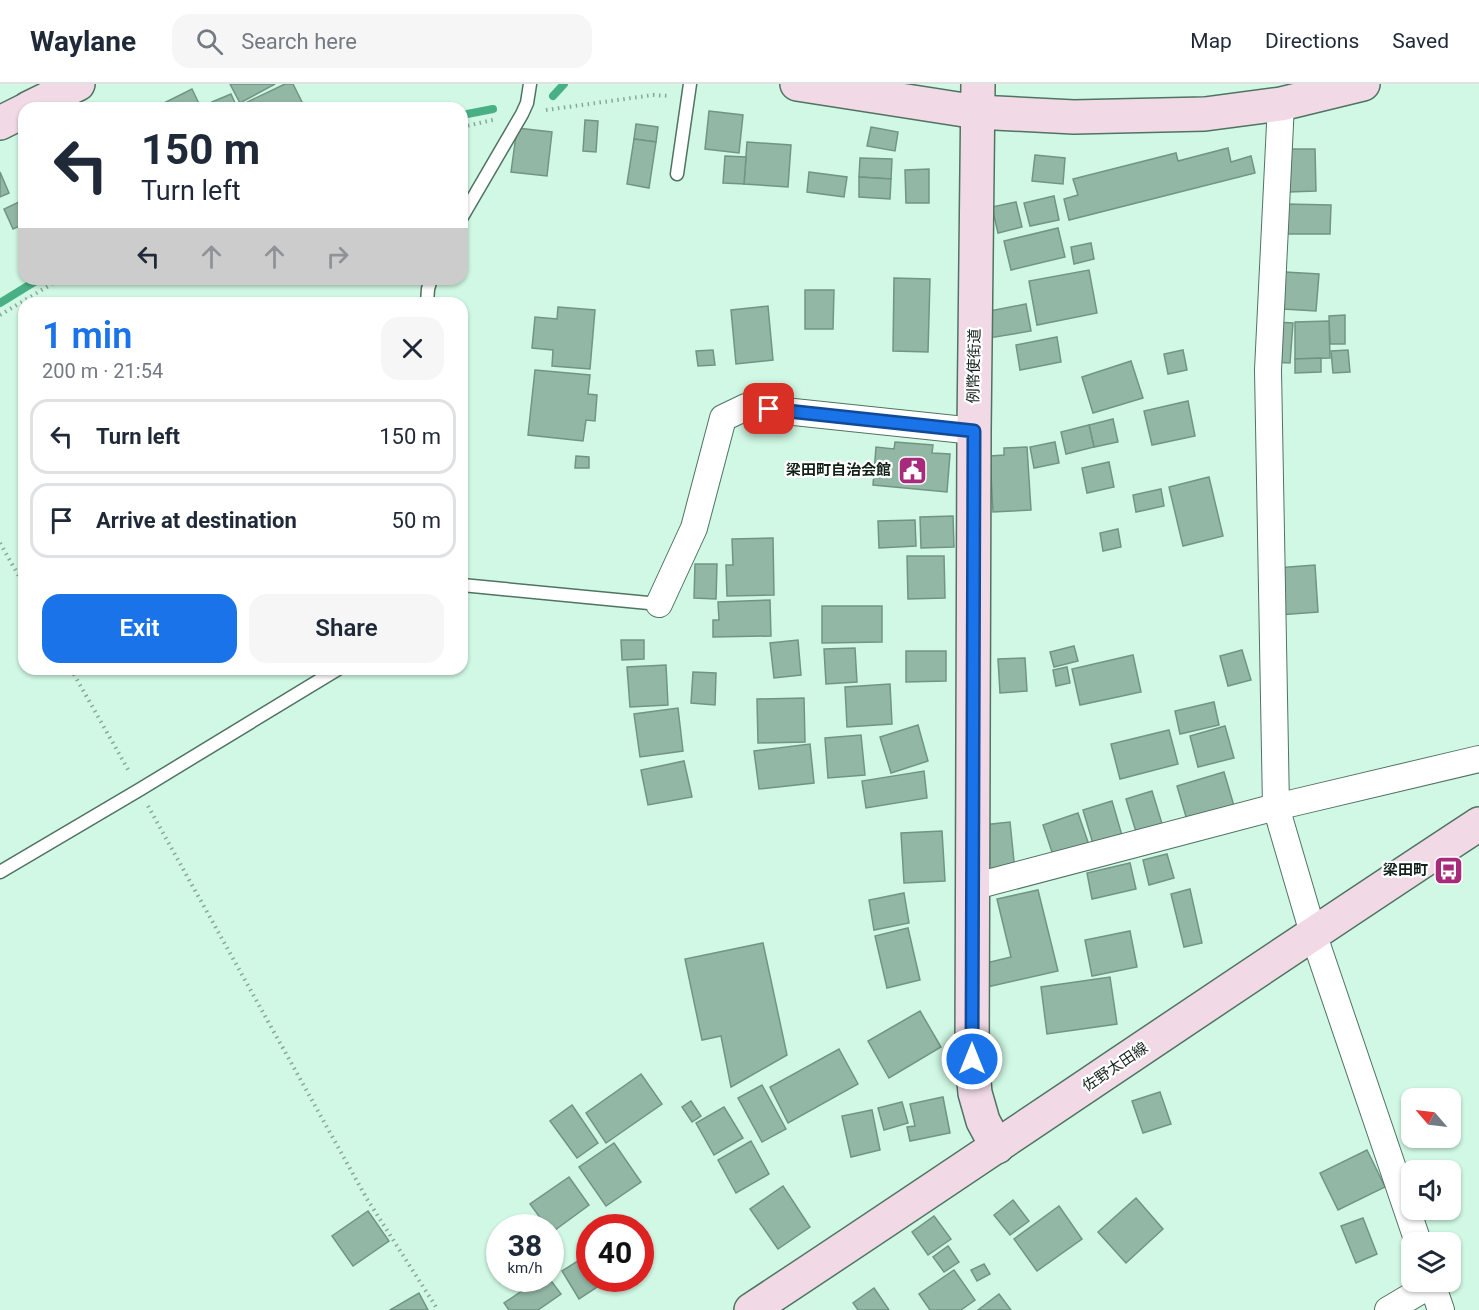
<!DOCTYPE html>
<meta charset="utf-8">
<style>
:root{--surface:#fff;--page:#f6f6f7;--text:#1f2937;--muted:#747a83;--line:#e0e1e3;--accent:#1a73e8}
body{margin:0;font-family:Roboto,"Noto Sans JP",sans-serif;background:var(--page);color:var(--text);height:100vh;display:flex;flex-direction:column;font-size:22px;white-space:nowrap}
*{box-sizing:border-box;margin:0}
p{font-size:20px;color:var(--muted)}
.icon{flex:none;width:33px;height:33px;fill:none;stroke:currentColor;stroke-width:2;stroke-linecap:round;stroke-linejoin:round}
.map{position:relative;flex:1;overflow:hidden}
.drawer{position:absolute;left:18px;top:213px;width:450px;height:378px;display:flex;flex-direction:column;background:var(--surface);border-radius:18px;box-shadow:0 2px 4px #0004}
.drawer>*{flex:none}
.guide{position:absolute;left:18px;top:18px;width:450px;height:183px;border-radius:18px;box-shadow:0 2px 4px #0004;background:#fff;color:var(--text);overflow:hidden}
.needle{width:39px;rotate:298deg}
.buttons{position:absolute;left:1401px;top:1004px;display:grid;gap:12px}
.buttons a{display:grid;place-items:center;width:60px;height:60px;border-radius:12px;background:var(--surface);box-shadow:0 2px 4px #0004;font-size:30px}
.speed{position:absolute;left:486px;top:1130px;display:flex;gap:12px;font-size:30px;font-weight:700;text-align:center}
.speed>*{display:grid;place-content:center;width:78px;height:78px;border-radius:50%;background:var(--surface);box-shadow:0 2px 4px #0004;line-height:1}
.speed small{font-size:15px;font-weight:400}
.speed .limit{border:9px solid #d22;background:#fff;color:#111}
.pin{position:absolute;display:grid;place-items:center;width:51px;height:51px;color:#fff;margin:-26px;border-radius:12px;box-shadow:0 3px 9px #0006}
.me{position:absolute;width:66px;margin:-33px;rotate:0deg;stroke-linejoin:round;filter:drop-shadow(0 0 4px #0008)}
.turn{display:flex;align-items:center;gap:21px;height:126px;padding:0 24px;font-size:27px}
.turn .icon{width:78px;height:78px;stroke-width:2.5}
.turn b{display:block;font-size:42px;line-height:51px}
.lanes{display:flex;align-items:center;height:57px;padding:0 24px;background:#0003;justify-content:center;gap:30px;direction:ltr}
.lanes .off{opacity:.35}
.round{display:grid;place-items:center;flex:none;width:63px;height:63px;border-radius:18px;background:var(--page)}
.overview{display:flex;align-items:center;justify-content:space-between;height:102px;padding:0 24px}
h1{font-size:36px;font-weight:600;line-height:45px;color:var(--accent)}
.action{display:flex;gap:12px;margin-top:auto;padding:12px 24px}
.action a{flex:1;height:69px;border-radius:18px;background:var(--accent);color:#fff;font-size:24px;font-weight:600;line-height:69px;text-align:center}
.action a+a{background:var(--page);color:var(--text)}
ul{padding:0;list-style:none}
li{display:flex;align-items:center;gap:18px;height:75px;margin:0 12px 9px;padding:0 12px;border:3px solid var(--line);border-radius:18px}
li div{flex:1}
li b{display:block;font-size:22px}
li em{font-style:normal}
header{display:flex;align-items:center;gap:36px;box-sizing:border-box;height:84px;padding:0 30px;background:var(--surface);border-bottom:2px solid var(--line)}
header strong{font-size:28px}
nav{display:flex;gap:33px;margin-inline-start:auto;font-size:21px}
.search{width:420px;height:54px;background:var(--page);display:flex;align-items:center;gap:15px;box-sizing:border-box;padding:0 21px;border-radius:18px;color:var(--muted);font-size:22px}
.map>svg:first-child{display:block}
</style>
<header>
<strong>Waylane</strong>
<div class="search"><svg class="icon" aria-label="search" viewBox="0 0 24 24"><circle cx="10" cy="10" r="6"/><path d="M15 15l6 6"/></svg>Search here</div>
<nav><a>Map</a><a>Directions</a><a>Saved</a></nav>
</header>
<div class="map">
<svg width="1479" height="1226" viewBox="0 0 1479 1226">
<rect width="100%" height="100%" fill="#d0f8e4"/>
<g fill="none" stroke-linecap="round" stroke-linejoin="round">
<g stroke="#49b086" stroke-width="8">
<path d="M553,12L564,0"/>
<path d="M462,31L493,25"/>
<path d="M0,219L39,195"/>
</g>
</g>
<g fill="#92b7a5" stroke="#719584" stroke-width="1.5">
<path d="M230,0H275L240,19Z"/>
<path d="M285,0H293L305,24H245L243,20Z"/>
<path d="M192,5L201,24H154Z"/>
<path d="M231,10L236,21L229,24H215L212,18Z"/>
<path d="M709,27L743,31L739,69L705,65Z"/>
<path d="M585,36L598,37L596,68L583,67Z"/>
<path d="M636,40L658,43L656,58L634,55Z"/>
<path d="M871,43L898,48L895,67L867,62Z"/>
<path d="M517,44L552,48L547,92L511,88Z"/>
<path d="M634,55L656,58L649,104L627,100Z"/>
<path d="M747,58L791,61L788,103L744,100Z"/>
<path d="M1228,64L1231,78L1251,72L1255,89L1069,136L1064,115L1078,111L1073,95L1176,69L1178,77Z"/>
<path d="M1288,65H1315L1316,107L1289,108Z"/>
<path d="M1035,71L1065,74L1063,100L1032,97Z"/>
<path d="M725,72L746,73L744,100L723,99Z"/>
<path d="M860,74L892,75L891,95L859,93Z"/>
<path d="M929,85V119H906L905,86Z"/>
<path d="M0,88L9,109L0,113Z"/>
<path d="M809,88L847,93L844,113L807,108Z"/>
<path d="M859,93L891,95L890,115L859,113Z"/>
<path d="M1054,112L1059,136L1030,142L1024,119Z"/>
<path d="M21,117L24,125V140L13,145L4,125Z"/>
<path d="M1016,118L1022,143L998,149L992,123Z"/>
<path d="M1285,120L1331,121L1330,150H1284Z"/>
<path d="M1058,144L1065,173L1011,186L1004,157Z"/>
<path d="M1091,159L1094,175L1074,180L1071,163Z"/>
<path d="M1089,186L1097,229L1037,241L1029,197Z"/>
<path d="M1285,188L1319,190L1316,227L1283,225Z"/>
<path d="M894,194L930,195L928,268L893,267Z"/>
<path d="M805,206H834L833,245H805Z"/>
<path d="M1026,220L1031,247L989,254L984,228Z"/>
<path d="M768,222L773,276L736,280L731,226Z"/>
<path d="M558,223L595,226L590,285L552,282L553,266L532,264L535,233L557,235Z"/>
<path d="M1345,231V260H1330L1329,232Z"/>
<path d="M1329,237L1330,274L1295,275V238Z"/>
<path d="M1275,238L1293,239L1290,279L1272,278Z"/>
<path d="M1057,253L1061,278L1020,286L1016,261Z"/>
<path d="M713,266L715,281L698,282L696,267Z"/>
<path d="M1183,266L1187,286L1168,290L1164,270Z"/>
<path d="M1348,266L1350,288L1333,289L1331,267Z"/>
<path d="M1321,274V288L1295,289V275Z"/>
<path d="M1131,277L1143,314L1093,329L1082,293Z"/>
<path d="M535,286L590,291L588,310L597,311L595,337L586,336L583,357L528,351Z"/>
<path d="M1188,317L1195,352L1152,361L1144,327Z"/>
<path d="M1113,335L1118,358L1094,363L1089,341Z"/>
<path d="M1089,341L1094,363L1066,370L1061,348Z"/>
<path d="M895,358L933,361L932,369L950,370L947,408L873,401L876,363L894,365Z"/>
<path d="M1055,358L1059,379L1034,384L1030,363Z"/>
<path d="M1027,363L1031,426L993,428L990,372L1004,371V364Z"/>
<path d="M576,372L589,373V384H575Z"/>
<path d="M1109,378L1114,403L1087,409L1082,384Z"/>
<path d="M1209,393L1223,452L1183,462L1169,403Z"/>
<path d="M1161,405L1164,422L1136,428L1133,411Z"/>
<path d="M953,432L954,463L921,464L920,433Z"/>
<path d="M915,436L916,462L879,464L878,437Z"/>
<path d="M1118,445L1121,463L1103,467L1100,449Z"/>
<path d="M773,454L774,511L727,512L726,481H733L732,455Z"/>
<path d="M907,472H944L945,514L908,515Z"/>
<path d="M695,480H717L716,515L694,514Z"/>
<path d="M1315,481L1318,528L1279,531L1276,484Z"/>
<path d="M770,516L771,552L713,553V536H719L718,518Z"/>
<path d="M822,522H882V558L822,559Z"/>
<path d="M621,556H644V575L622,576Z"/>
<path d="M798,556L801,591L774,594L770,559Z"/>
<path d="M1074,562L1078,577L1054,583L1050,568Z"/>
<path d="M855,564L857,598L826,600L824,565Z"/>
<path d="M1242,566L1251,596L1228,602L1220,572Z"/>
<path d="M906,567H946V597L906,598Z"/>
<path d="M1133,571L1141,608L1080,621L1072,585Z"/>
<path d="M1025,574L1027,607L1000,609L998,575Z"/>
<path d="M666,581L668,621L630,623L627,583Z"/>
<path d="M1067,583L1070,599L1056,602L1053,586Z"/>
<path d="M693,588L716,589L715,621L691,619Z"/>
<path d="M890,600L892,640L847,643L845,603Z"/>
<path d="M804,614L805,658L758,659L757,615Z"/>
<path d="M1214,618L1219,641L1180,650L1175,627Z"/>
<path d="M678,624L683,667L640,673L634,630Z"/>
<path d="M918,641L928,677L891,689L880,653Z"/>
<path d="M1225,642L1234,674L1198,683L1190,652Z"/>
<path d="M1169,646L1178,680L1120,695L1111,660Z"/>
<path d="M861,651L865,691L828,694L825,654Z"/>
<path d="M810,660L814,699L759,705L754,667Z"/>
<path d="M684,677L692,713L648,721L641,686Z"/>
<path d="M924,687L927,714L866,724L862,697Z"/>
<path d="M1224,688L1234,722L1187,736L1177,702Z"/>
<path d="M1152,707L1163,743L1137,751L1126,715Z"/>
<path d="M1112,717L1123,755L1094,763L1083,726Z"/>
<path d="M1078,729L1089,761L1054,774L1043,741Z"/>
<path d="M1010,738L1015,787L987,790L982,741Z"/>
<path d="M942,747L945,797L904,799L901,749Z"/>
<path d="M1167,770L1174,794L1149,801L1143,776Z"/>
<path d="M1130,779L1136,805L1092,815L1087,789Z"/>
<path d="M1190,805L1202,859L1184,863L1171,810Z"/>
<path d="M1038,806L1058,887L987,903L986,879L1011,873L997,815Z"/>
<path d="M904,809L909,839L874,846L869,816Z"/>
<path d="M908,844L920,896L887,904L875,852Z"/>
<path d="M1130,847L1137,883L1092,892L1085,856Z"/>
<path d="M763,859L787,971L731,1003L721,952L702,956L685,875Z"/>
<path d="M1110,893L1117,940L1047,950L1041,903Z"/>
<path d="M920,927L941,963L889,994L868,957Z"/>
<path d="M839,965L858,1000L788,1039L770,1003Z"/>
<path d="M641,990L662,1020L606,1059L586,1029Z"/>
<path d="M762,1001L786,1045L762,1058L738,1014Z"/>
<path d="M1160,1008L1171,1040L1143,1049L1132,1017Z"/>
<path d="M943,1013L950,1049L910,1057L907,1043L915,1042L910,1020Z"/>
<path d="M691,1017L701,1032L692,1038L682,1023Z"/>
<path d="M902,1018L908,1039L884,1046L878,1024Z"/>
<path d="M572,1021L598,1059L577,1074L550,1037Z"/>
<path d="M724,1023L743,1054L714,1071L696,1039Z"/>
<path d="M872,1026L880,1066L851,1073L842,1032Z"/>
<path d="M751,1057L769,1090L736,1109L718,1076Z"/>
<path d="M614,1059L641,1098L606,1122L579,1083Z"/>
<path d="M1367,1066L1385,1103L1338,1126L1320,1089Z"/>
<path d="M569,1093L589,1121L551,1149L550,1143H547L530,1120Z"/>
<path d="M783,1102L810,1143L778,1165L750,1125Z"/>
<path d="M1136,1114L1163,1145L1126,1179L1098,1148Z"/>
<path d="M1013,1116L1029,1137L1010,1151L994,1131Z"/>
<path d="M1059,1122L1082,1155L1037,1187L1014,1155Z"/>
<path d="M368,1127L389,1157L353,1182L332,1152Z"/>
<path d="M934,1132L951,1155L928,1171L912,1148Z"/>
<path d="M1363,1134L1377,1170L1356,1179L1341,1142Z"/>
<path d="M948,1162L959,1178L944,1188L933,1173Z"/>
<path d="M590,1169V1194H611L579,1215L562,1187Z"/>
<path d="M984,1180L990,1190L977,1197L971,1186Z"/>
<path d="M954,1186L975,1216L961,1226H930L919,1210Z"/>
<path d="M541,1194H549L561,1210L538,1226H509L504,1219Z"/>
<path d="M874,1204L889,1226H858L853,1219Z"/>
<path d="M419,1209L428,1226H390Z"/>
<path d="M999,1210L1011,1226H978Z"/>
</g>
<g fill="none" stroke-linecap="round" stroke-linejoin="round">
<defs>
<g id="lane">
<path d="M677,90L690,0"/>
<path d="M462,133L522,30L527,19L530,0"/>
<path d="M427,219L428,205L431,195"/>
<path d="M462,501L659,520"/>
<path d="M0,788L139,706L338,585"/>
</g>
<g id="street">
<path d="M1281,20L1268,286L1276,723L1313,849L1418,1158"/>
<path d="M659,520L694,444L723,334L746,323L974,347"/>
<path d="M972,803L1276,723L1479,675"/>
<path d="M1431,1197L1441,1226"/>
<path d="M1388,1226L1432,1200"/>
</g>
<g id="secondary">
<path d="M797,0L977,28L1074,33L1205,30L1281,20L1363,0"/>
<path d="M978,0L974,347L972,975L975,1009L983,1037L997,1063"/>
<path d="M29,24L78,0"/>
<path d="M0,39L24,27"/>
<path d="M751,1226C995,1065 1235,900 1479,740"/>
</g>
</defs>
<use href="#lane" stroke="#507363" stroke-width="15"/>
<use href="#street" stroke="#507363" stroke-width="28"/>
<use href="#secondary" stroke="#507363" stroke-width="36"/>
<g stroke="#89a798" stroke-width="4" stroke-dasharray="1.5 4.5" stroke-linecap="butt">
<path d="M546,26L653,11L669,12"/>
<path d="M462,43L497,35"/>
<path d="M0,231L60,195"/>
<path d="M0,459L24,501"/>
<path d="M71,585L130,689"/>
<path d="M148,722L367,1115L438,1226"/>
</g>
<use href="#lane" stroke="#fff" stroke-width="12"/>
<use href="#street" stroke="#fff" stroke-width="26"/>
<use href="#secondary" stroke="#f1dae6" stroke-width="33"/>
</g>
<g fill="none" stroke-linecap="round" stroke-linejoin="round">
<defs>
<path id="route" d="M769,325L974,347L972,975"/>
</defs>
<use href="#route" stroke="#114b97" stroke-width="15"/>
<use href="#route" stroke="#1a73e8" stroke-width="10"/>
</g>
<defs>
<symbol id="civic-square" viewBox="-11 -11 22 22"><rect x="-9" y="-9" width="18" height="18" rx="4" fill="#a82a7b" stroke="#fff"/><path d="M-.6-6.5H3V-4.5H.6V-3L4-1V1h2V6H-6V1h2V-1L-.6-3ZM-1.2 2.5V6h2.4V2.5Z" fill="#fff"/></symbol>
<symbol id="bus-square" viewBox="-11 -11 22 22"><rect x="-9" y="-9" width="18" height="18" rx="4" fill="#a82a7b" stroke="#fff"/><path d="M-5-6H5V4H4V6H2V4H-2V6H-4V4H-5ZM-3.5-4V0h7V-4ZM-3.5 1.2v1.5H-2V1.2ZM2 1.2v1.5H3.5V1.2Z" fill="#fff"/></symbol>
</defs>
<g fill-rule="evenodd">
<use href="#civic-square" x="896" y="370" width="33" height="33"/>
<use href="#bus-square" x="1432" y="770" width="33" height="33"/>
</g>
<g text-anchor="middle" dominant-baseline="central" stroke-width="4.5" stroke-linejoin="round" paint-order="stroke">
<g font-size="15" fill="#12211a" stroke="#fff">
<text transform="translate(974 282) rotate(-89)">例幣使街道</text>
<text transform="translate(1115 983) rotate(-34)">佐野太田線</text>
</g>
<g font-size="15" font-weight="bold" fill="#12211a" stroke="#fff" text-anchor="end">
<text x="891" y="386">梁田町自治会館</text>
<text x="1428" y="786">梁田町</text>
</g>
</g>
</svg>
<div class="buttons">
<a><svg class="needle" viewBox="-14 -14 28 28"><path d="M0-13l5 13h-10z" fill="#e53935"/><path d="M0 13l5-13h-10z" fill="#747a83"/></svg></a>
<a><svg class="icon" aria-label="sound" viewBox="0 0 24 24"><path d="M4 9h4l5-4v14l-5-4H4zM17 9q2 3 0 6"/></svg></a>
<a><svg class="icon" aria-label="layers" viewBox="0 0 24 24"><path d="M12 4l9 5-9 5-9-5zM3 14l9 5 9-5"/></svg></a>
</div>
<div class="speed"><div>38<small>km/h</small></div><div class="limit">40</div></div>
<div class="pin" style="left:769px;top:325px;background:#d93025"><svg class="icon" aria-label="arrive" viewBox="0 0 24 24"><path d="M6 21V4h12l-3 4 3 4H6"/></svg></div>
<svg class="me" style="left:972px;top:975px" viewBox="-20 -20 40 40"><circle r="17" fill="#1a73e8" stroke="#fff" stroke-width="3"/><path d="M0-11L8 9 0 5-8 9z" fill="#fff"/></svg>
<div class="guide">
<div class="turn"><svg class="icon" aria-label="left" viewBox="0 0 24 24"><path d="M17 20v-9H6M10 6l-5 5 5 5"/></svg><div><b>150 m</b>Turn left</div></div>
<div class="lanes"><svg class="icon" aria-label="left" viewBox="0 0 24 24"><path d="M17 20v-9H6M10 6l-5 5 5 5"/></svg><svg class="icon off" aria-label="ahead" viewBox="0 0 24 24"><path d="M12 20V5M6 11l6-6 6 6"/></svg><svg class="icon off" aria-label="ahead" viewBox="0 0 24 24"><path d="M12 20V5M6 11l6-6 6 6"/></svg><svg class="icon off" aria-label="right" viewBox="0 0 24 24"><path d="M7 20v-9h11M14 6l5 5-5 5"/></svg></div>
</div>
<section class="drawer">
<div class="overview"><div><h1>1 min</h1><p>200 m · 21:54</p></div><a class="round"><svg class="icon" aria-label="close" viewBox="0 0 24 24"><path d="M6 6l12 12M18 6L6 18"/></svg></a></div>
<ul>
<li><svg class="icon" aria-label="left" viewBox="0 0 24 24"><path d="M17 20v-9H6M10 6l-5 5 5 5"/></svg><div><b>Turn left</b></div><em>150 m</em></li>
<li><svg class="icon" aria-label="arrive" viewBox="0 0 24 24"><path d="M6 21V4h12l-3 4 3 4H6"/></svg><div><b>Arrive at destination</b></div><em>50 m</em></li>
</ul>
<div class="action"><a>Exit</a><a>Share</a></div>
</section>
</div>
